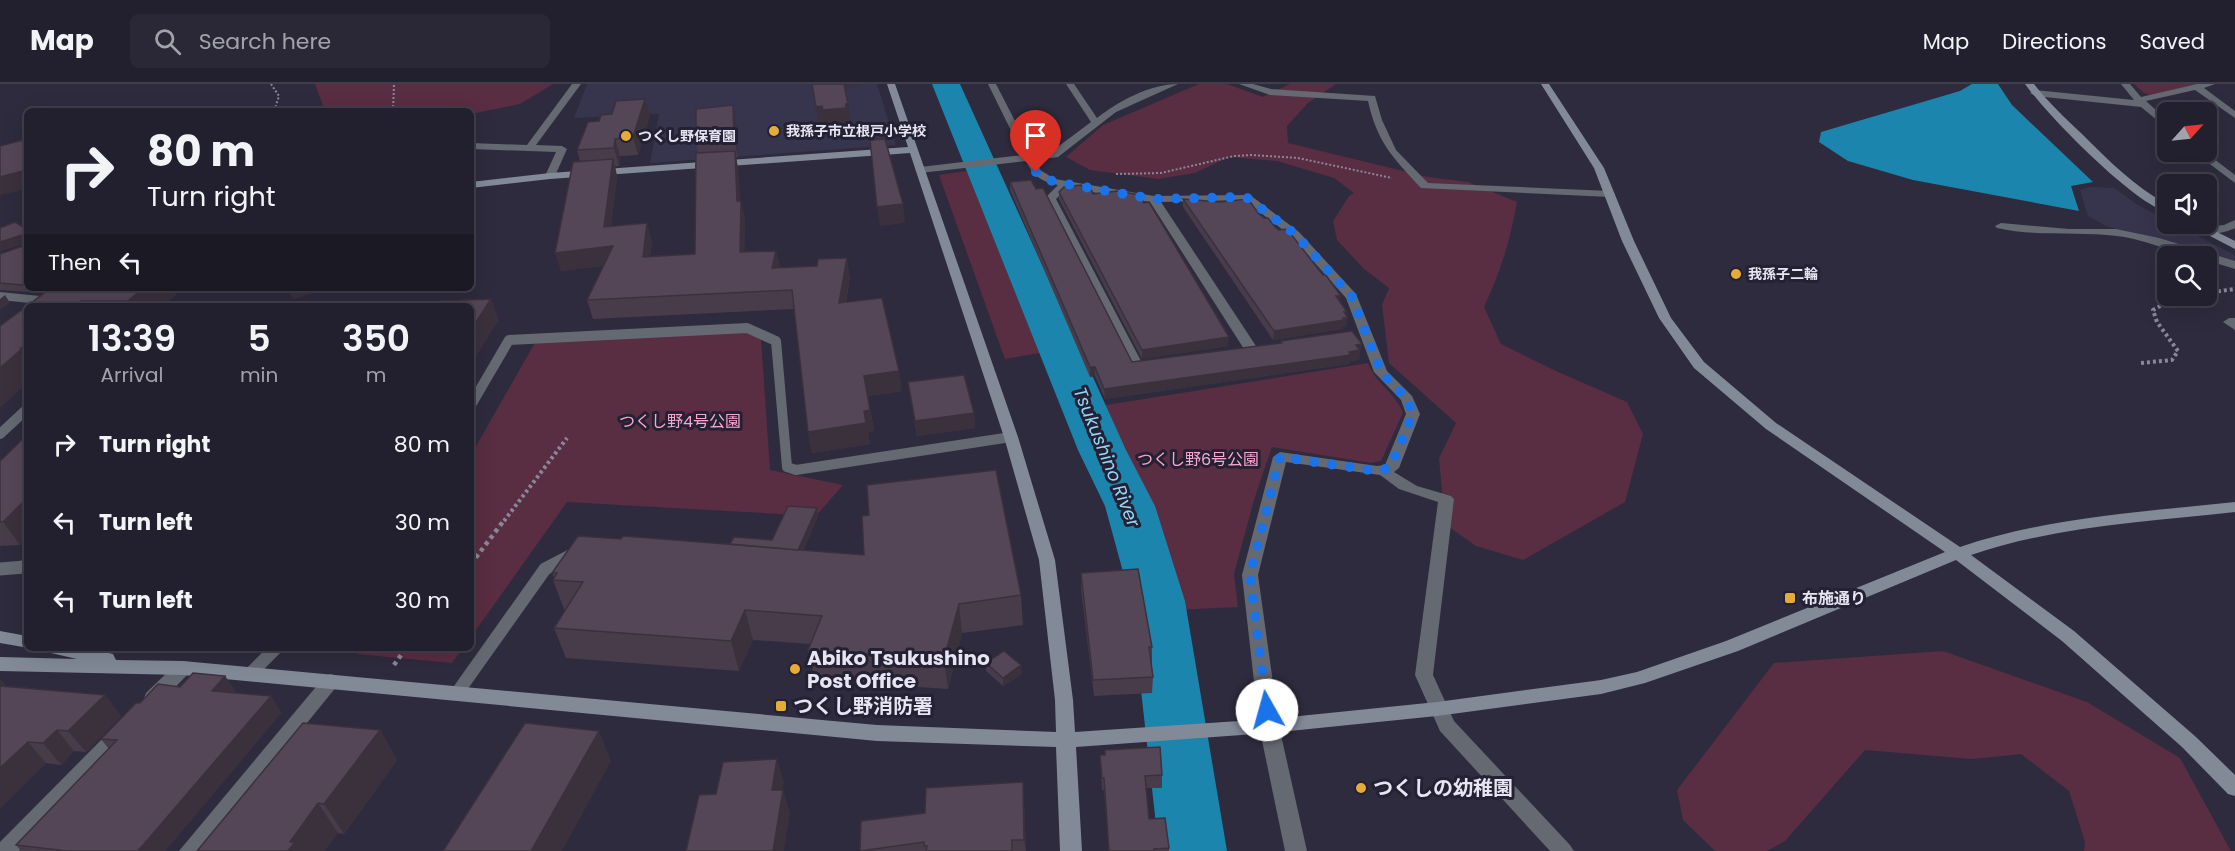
<!DOCTYPE html>
<meta charset="utf-8">
<style>
:root{--surface:#22202e;--page:#2a2836;--text:#f1f3f6;--muted:#a2a3aa;--line:#3f3e4a}
body{margin:0;font-family:Poppins,"Noto Sans JP",sans-serif;background:var(--page);color:var(--text);height:100vh;display:flex;flex-direction:column;font-size:22px;white-space:nowrap}
*{box-sizing:border-box;margin:0}
p{font-size:20px;color:var(--muted)}
.icon{flex:none;width:33px;height:33px;fill:none;stroke:currentColor;stroke-width:2;stroke-linecap:round;stroke-linejoin:round}
.map{position:relative;flex:1;overflow:hidden}
.side{position:absolute;left:24px;top:219px;width:450px;height:348px;display:flex;flex-direction:column;background:var(--surface);border-radius:9px;box-shadow:0 6px 24px #0002,0 0 0 2px var(--line)}
.side>*{flex:none}
.banner{position:absolute;left:24px;top:24px;width:450px;height:183px;border-radius:9px;box-shadow:0 6px 24px #0002,0 0 0 2px var(--line);background:#22202e;color:var(--text);overflow:hidden}
.needle{width:39px;rotate:63deg}
.buttons{position:absolute;left:2157px;top:18px;display:grid;gap:12px}
.buttons a{display:grid;place-items:center;width:60px;height:60px;border-radius:9px;background:var(--surface);box-shadow:0 6px 24px #0002,0 0 0 2px var(--line);font-size:30px}
.pin{position:absolute;display:grid;place-items:center;width:51px;height:51px;color:#fff;margin:-62px -26px;border-radius:50% 50% 50% 0;rotate:-45deg;box-shadow:0 0 6px #0007}
.pin .icon{rotate:45deg}
.me{position:absolute;width:66px;margin:-33px;rotate:353deg;stroke-linejoin:round;filter:drop-shadow(0 0 4px #0008)}
.turn{display:flex;align-items:center;gap:21px;height:126px;padding:0 24px;font-size:27px}
.turn .icon{width:78px;height:78px;stroke-width:2.5}
.turn b{display:block;font-size:42px;line-height:51px}
.then{display:flex;align-items:center;height:57px;padding:0 24px;background:#0003;gap:12px;font-size:22px}
.eta{display:flex;justify-content:space-evenly;align-items:center;height:102px;text-align:center}
.eta b{font-size:36px;font-weight:600;line-height:42px}
ul{padding:0;list-style:none}
li{display:flex;align-items:center;gap:18px;height:78px;padding:0 24px}
li div{flex:1}
li b{display:block;font-size:22px}
li em{font-style:normal}
header{display:flex;align-items:center;gap:36px;box-sizing:border-box;height:84px;padding:0 30px;background:var(--surface);border-bottom:2px solid var(--line)}
header strong{font-size:28px}
nav{display:flex;gap:33px;margin-inline-start:auto;font-size:21px}
.search{width:420px;height:54px;background:var(--page);display:flex;align-items:center;gap:15px;box-sizing:border-box;padding:0 21px;border-radius:9px;color:var(--muted);font-size:22px}
.map>svg:first-child{display:block}
</style>
<header>
<strong>Map</strong>
<div class="search"><svg class="icon" aria-label="search" viewBox="0 0 24 24"><circle cx="10" cy="10" r="6"/><path d="M15 15l6 6"/></svg>Search here</div>
<nav><a>Map</a><a>Directions</a><a>Saved</a></nav>
</header>
<div class="map">
<svg width="2235" height="767" viewBox="0 0 2235 767">
<rect width="100%" height="100%" fill="#2e2b3e"/>
<g fill="#37344d">
<path d="M587,0H877L896,61L650,79L659,30L574,34Z"/>
<path d="M2091,103L2114,104L2138,121L2167,136L2168,140H2174L2235,171V178L2106,142L2088,132L2080,106Z"/>
</g>
<g fill="#592d42">
<path d="M315,0H553L520,20L471,30V27H325Z"/>
<path d="M1199,0H1227L1263,13L1290,0H1336L1308,19L1287,42L1288,59L1428,93L1468,98L1517,118C1510,157 1501,187 1484,223L1501,260L1558,288L1627,318L1643,350L1625,418L1523,476L1476,462L1445,440L1439,374L1456,339L1389,279L1382,221L1389,204L1364,185L1337,156L1333,137L1349,112L1354,109L1334,94L1277,77L1229,73L1195,89L1158,95L1090,86L1066,73L1103,41Z"/>
<path d="M2134,0H2198L2151,11L2144,9Z"/>
<path d="M973,86L1046,268L1005,275L939,91Z"/>
<path d="M743,248L761,255L770,386L843,401L816,432L567,418L471,553V371L536,257Z"/>
<path d="M1368,279C1375,299 1396,309 1403,329L1381,377L1371,379L1272,363L1254,416L1234,490L1238,523L1173,526L1133,394L1100,322Z"/>
<path d="M361,564H463L452,579L357,570Z"/>
<path d="M1943,567L2087,618L2180,674L2231,767H2084L2085,758L2069,707L2021,670L1972,675L1865,666L1785,757L1767,767H1715L1683,736L1677,706L1774,579Z"/>
</g>
<path fill="#1c85ad" d="M1972,0H1998L2012,21L2093,98L2071,102L2079,127L1913,96L1848,77L1819,58L1821,48L1960,7Z"/>
<g fill="none" stroke-linecap="round" stroke-linejoin="round">
<path fill="#1c85ad" fill-rule="evenodd" d="M932,0H960L1126,366L1155,422L1185,517L1227,767H1159L1131,517L1105,422L1078,366Z"/>
<g stroke="#8a8898" stroke-width="2" stroke-dasharray="2 2" stroke-linecap="butt">
<path d="M271,0L279,12L274,27"/>
<path d="M393,27L394,0"/>
<path d="M1116,90L1161,89L1234,72L1251,71L1298,74L1392,94"/>
</g>
<g stroke="#8a8898" stroke-width="4" stroke-dasharray="3 3" stroke-linecap="butt">
<path d="M2206,209L2235,205"/>
<path d="M2141,279L2172,276L2178,267L2157,238L2153,226L2174,214L2190,212"/>
<path d="M504,437L567,354"/>
</g>
<g stroke="#8a8898" stroke-width="4.5" stroke-dasharray="4 4" stroke-linecap="butt">
<path d="M471,480L505,435"/>
<path d="M394,581L406,564"/>
</g>
<g stroke="#646972" stroke-width="10">
<path d="M471,321L509,256L747,244L776,257L787,383L796,386L1011,353"/>
<path d="M0,350L27,325"/>
</g>
<g stroke="#646972" stroke-width="13">
<path d="M0,485L24,483L27,480"/>
<path d="M250,590L276,564"/>
<path d="M457,609L545,485L572,471"/>
</g>
<g fill="#646972" fill-rule="evenodd">
<path d="M572,0H581L536,61L562,62L567,65L554,94L545,92L556,68L471,65V59L527,61Z"/>
<path d="M988,0H996L1032,70L1051,68L1091,38L1066,0H1074L1097,34C1119,17 1150,0 1178,0L1116,28L1058,73L1035,76L1040,86L1055,95L1154,112L1250,111L1299,148L1356,210L1387,287L1412,312L1420,330L1399,384L1394,388L1417,402L1451,412L1454,415L1433,591L1454,637L1570,761L1574,767H1550L1440,647L1415,591L1438,418L1399,405L1380,391L1286,378L1258,491L1279,642L1307,767H1285L1259,642L1242,491L1273,373L1280,368L1377,382L1385,381L1406,330L1401,316L1374,288L1346,214L1291,152L1244,116L1161,118L1258,265L1251,269L1244,265L1150,118L1068,104L1056,115L1141,277L1151,276L1158,280L1151,284L1132,285L1045,114L1058,101C1042,98 1033,92 1026,77L920,89L915,86L920,83L1023,71Z"/>
<path d="M1239,0H1253L1271,5L1375,12L1382,36L1396,66L1428,99L1610,107L1615,110L1610,113L1421,104C1393,74 1377,58 1368,17L1270,11Z"/>
<path d="M2121,0H2130L2141,13L2197,0H2215L2204,4L2235,27V34L2195,6L2146,17L2168,37V45L2141,23L2035,12L2030,9L2035,6L2134,16Z"/>
<path d="M2194,68H2205L2235,91V99Z"/>
<path d="M2235,136V144C2226,149 2208,152 2199,146L2205,143L2224,141Z"/>
<path d="M2001,139L2069,145H2116L2159,154L2235,177V185L2206,176V172C2177,172 2147,155 2117,152C2079,147 2036,153 1997,144L1995,142Z"/>
<path d="M0,208L40,212L46,216L40,220L0,216Z"/>
<path d="M2229,234H2235V246L2223,238Z"/>
<path d="M183,577L189,579L192,584L189,589L160,619L153,621L146,619L144,614L146,609L177,579Z"/>
<path d="M331,590L337,592L340,597L337,602L203,767H179L325,592Z"/>
<path d="M120,641L127,644L130,649L127,654L19,767H0V758L113,644Z"/>
</g>
<g fill="#828a98" fill-rule="evenodd">
<path d="M887,0H895L1018,353L1055,476L1073,616L1075,648L1269,635L1437,618L1601,596L1637,588L1726,557L1945,468L1766,345L1694,284L1659,234L1622,157L1594,84L1541,0H1549L1604,84L1634,157L1671,234L1704,278L1776,339L1960,463C2048,433 2143,428 2235,418V428C2147,438 2055,442 1971,471L2074,547L2196,653L2235,691V712L2228,710L2182,663L2062,557L1956,476L1738,567L1645,599L1601,610L1437,632L1269,649L1076,663L1082,767H1060L1056,663L877,657L183,591L0,587V573L77,575L51,569L48,564H87L113,570L116,576L183,577L877,641L1056,648L1055,616L1039,476L1004,353L910,69L550,95L471,104V98L550,89L908,63Z"/>
<path d="M2025,0H2034C2048,18 2065,34 2082,50C2108,76 2135,103 2168,121V129C2131,117 2048,32 2025,0Z"/>
<path d="M2187,140H2201L2235,157V165Z"/>
<path d="M0,547L27,552L29,564L0,559Z"/>
</g>
</g>
<g fill="#483c4b">
<path d="M733,21L736,38L738,73H736L738,84L740,117L745,135L744,168L776,167L780,184L850,193L846,218L902,307L868,312L874,347L868,348L870,360L812,369L808,348L794,225L593,235L587,216L603,182L561,187L580,77L577,66L650,32L638,71L620,72L619,82H615L617,92L611,142L652,157L650,172L695,170L698,69L696,58Z"/>
<path d="M1010,98L1036,105L1132,278L1281,259V257L1360,269L1359,276L1350,277L1349,280L1105,315L1095,292L1090,293L1010,106Z"/>
<path d="M1085,106L1093,110L1228,262L1142,275L1059,115V108Z"/>
<path d="M1183,115L1259,130L1275,143L1340,219L1347,228L1346,243H1343L1342,245L1273,256L1183,123Z"/>
<path d="M27,144V204H33L27,208L0,206V170L23,162V160L0,167Z"/>
<path d="M51,204H183L163,222H27Z"/>
<path d="M908,298L974,329L975,344L917,352Z"/>
<path d="M0,377L20,461L0,462Z"/>
<path d="M818,432L803,466L1021,511L1023,541L962,549L948,605L815,596L808,566L811,560L753,556L739,587L566,574L554,544L566,526L564,525L553,496L554,494L552,489L621,455L730,460L772,456Z"/>
<path d="M1081,489L1152,563V579H1151L1153,593L1152,609L1094,612L1081,505Z"/>
<path d="M986,579L1022,590L1003,602L986,587Z"/>
<path d="M225,592L236,608L235,609L271,612L281,629L165,767H21L16,761L109,665L101,655L140,619L180,603Z"/>
<path d="M0,595L6,602L105,611L121,632L86,668L74,667L61,681L46,679L0,724Z"/>
<path d="M380,646L397,676L344,750L338,749L197,767Z"/>
<path d="M1100,671L1162,691V704H1146L1149,735L1169,764V767H1109L1104,706H1102Z"/>
<path d="M1024,718L1026,767H860Z"/>
</g>
<g fill="#3b313d">
<path d="M842,0H858L859,2L843,4Z"/>
<path d="M645,15L650,32L638,71L633,53Z"/>
<path d="M848,20L851,37H848L849,41L825,43L823,26Z"/>
<path d="M733,21L736,38L738,73L734,55Z"/>
<path d="M822,22L825,40H819L816,23Z"/>
<path d="M615,55L620,72L619,82L614,64Z"/>
<path d="M735,67L738,84L741,127V117L745,135L744,187L740,168Z"/>
<path d="M613,75L617,92L609,162L604,143Z"/>
<path d="M27,86V105L0,111V93Z"/>
<path d="M903,120L905,139L880,142L877,123Z"/>
<path d="M647,139L652,157L648,191L643,173Z"/>
<path d="M471,148L472,186H471Z"/>
<path d="M22,151L26,159L0,167V158Z"/>
<path d="M613,162L619,180L561,187L555,169Z"/>
<path d="M776,167L780,185L772,184Z"/>
<path d="M847,174L850,193L842,238L839,219Z"/>
<path d="M27,197V204H33L27,208L22,201Z"/>
<path d="M121,204H183L163,222H132Z"/>
<path d="M287,204H330L293,215Z"/>
<path d="M5,211L10,219L0,226V215Z"/>
<path d="M1336,212H1341L1340,221Z"/>
<path d="M491,215L499,236L471,280V246Z"/>
<path d="M81,217L84,222H75Z"/>
<path d="M1344,228H1347V234H1348L1346,243H1343L1342,245L1273,256L1274,247Z"/>
<path d="M1229,253L1228,262L1142,275V266Z"/>
<path d="M27,259V299L0,324V284Z"/>
<path d="M1362,260L1359,276L1350,277L1349,280L1105,315L1104,305L1349,268L1356,261Z"/>
<path d="M1090,283H1095V292L1090,293Z"/>
<path d="M899,287L902,307L867,312L864,292Z"/>
<path d="M870,326L874,347L868,348L870,360L812,369L808,348L864,327Z"/>
<path d="M974,329L975,344L917,352L915,337Z"/>
<path d="M27,414V453L20,461L3,438Z"/>
<path d="M817,424L818,432L798,476L796,468Z"/>
<path d="M959,520L962,549L948,605L944,575Z"/>
<path d="M745,526L753,556L739,587L731,557Z"/>
<path d="M1021,581L1022,590L1003,602V594Z"/>
<path d="M225,592L236,608L223,623L212,607Z"/>
<path d="M0,595L12,609L0,621Z"/>
<path d="M105,611L121,632L86,668L68,647Z"/>
<path d="M271,612L281,629L165,767H138Z"/>
<path d="M57,646L74,667L61,681L43,659Z"/>
<path d="M380,646L397,676L344,750L324,720Z"/>
<path d="M599,647L611,677L562,767H531Z"/>
<path d="M28,658L46,679L0,724V684Z"/>
<path d="M777,675L784,698L778,729L772,706Z"/>
<path d="M1023,698L1024,718L1026,767L1024,756Z"/>
<path d="M783,706L790,729L784,767H773Z"/>
<path d="M318,719L338,749L325,767H288L290,758Z"/>
</g>
<g fill="#544657" stroke="#3b313d" stroke-width="1.5">
<path d="M812,0H844L848,20H846V24L823,26L822,22L816,23Z"/>
<path d="M645,15L633,53L615,55L614,64L577,66L588,38L599,37L601,31L612,30L616,17Z"/>
<path d="M733,21L734,55L696,58V25Z"/>
<path d="M27,55V86L0,93V62Z"/>
<path d="M885,55L903,120L877,123L870,56Z"/>
<path d="M735,67L737,117H741L740,168L776,167L772,184L817,182L818,175L847,174L839,219L882,214L899,287L864,292L870,326L864,327L866,339L808,348L792,206L587,216L613,162L555,169L573,78L613,75L604,143L647,139L643,173L695,170L696,69Z"/>
<path d="M1031,96L1036,105L1043,104L1132,278L1282,259L1281,257L1352,247L1362,260L1356,261L1360,266L1349,268L1351,271L1104,305L1095,283H1090L1010,98Z"/>
<path d="M1081,101L1085,106L1091,105L1093,110L1117,107L1140,111L1144,119L1149,118L1229,253L1142,266L1059,108L1064,103Z"/>
<path d="M1183,115L1220,118L1248,115L1259,130L1264,134H1268L1275,143L1279,146L1287,145L1323,191L1325,190L1341,212H1336L1347,228H1344L1348,234H1343L1344,236L1274,247Z"/>
<path d="M15,138L23,143L27,144V197L22,201L0,199V170L23,162L25,153L22,151L0,158V144Z"/>
<path d="M51,204H122L127,205L128,204H143L128,217H81L75,222H27Z"/>
<path d="M491,215L471,246V222H435L439,217Z"/>
<path d="M27,222V259L21,264H23L0,284V242Z"/>
<path d="M964,291L974,329L915,337L908,298Z"/>
<path d="M27,351V414L3,438H0V377Z"/>
<path d="M996,386L1021,511L959,520L944,575L808,566L822,532L745,526L731,557L554,544L583,498L553,496L557,489H552L578,452L621,455L623,452L864,471L862,432L869,431L867,401Z"/>
<path d="M788,422L817,424L798,466L730,460L734,453L772,456Z"/>
<path d="M1138,485L1152,563H1149L1153,593L1093,596L1081,489Z"/>
<path d="M1004,567L1021,581L1003,594L986,579Z"/>
<path d="M193,589L225,592L212,607L271,612L138,767H67L16,761L117,656L101,655L136,619H140L158,600L180,603Z"/>
<path d="M0,602L105,611L68,647L57,646L43,659L28,658L0,684Z"/>
<path d="M303,639L380,646L324,720L318,719L290,758H295L288,767H197Z"/>
<path d="M525,639L599,647L531,767H443Z"/>
<path d="M1160,663L1162,691L1145,692L1149,735L1165,734L1169,764L1154,765V767H1109L1104,694H1102L1100,671H1105V666Z"/>
<path d="M777,675L772,706H783L773,767H686L699,711L716,710L723,678Z"/>
<path d="M1023,698L1024,756H1012V767H926L927,762H924V758L860,767L861,737L925,729L926,704Z"/>
</g>
<g fill="none" stroke-linecap="round" stroke-linejoin="round">
<path stroke="#1a73e8" stroke-width="10" stroke-dasharray="0 18" d="M1036,88L1052,97L1066,100L1154,115L1246,113L1295,150L1352,213L1381,288L1407,315L1413,330L1390,384L1377,387L1280,373L1250,491L1267,626"/>
</g>
<g fill="#e6ad36" stroke="#242134" stroke-width="2">
<circle cx="774" cy="47" r="6"/>
<circle cx="626" cy="52" r="6"/>
<circle cx="1736" cy="190" r="6"/>
<rect x="1784" y="508" width="12" height="12" rx="3"/>
<circle cx="795" cy="585" r="6"/>
<rect x="775" y="616" width="12" height="12" rx="3"/>
<circle cx="1361" cy="704" r="6"/>
</g>
<g text-anchor="middle" dominant-baseline="central" stroke-width="6" stroke-linejoin="round" paint-order="stroke">
<g font-size="14" font-weight="bold" fill="#e7e5f2" stroke="#242134" text-anchor="start">
<text x="786" y="47">我孫子市立根戸小学校</text>
<text x="638" y="52">つくし野保育園</text>
<text x="1748" y="190">我孫子二輪</text>
</g>
<g font-size="16" fill="#fba6cd" stroke="#242134">
<text x="680" y="337">つくし野4号公園</text>
<text x="1198" y="375">つくし野6号公園</text>
</g>
<g font-size="16" font-weight="bold" fill="#e7e5f2" stroke="#242134" text-anchor="start">
<text x="1802" y="514">布施通り</text>
</g>
<g font-size="18" font-style="italic" fill="#93d7f8" stroke="#242134">
<text transform="translate(1107 373) rotate(68)">Tsukushino River</text>
</g>
<g font-size="20" font-weight="bold" fill="#e7e5f2" stroke="#242134" text-anchor="start">
<text x="807" y="574">Abiko Tsukushino<tspan x="807" dy="23">Post Office</tspan></text>
<text x="793" y="622">つくし野消防署</text>
<text x="1373" y="704">つくしの幼稚園</text>
</g>
</g>
</svg>
<div class="buttons">
<a><svg class="needle" viewBox="-14 -14 28 28"><path d="M0-13l5 13h-10z" fill="#e53935"/><path d="M0 13l5-13h-10z" fill="#a2a3aa"/></svg></a>
<a><svg class="icon" aria-label="sound" viewBox="0 0 24 24"><path d="M4 9h4l5-4v14l-5-4H4zM17 9q2 3 0 6"/></svg></a>
<a><svg class="icon" aria-label="search" viewBox="0 0 24 24"><circle cx="10" cy="10" r="6"/><path d="M15 15l6 6"/></svg></a>
</div>
<div class="pin" style="left:1036px;top:88px;background:#d93025"><svg class="icon" aria-label="arrive" viewBox="0 0 24 24"><path d="M6 21V4h12l-3 4 3 4H6"/></svg></div>
<svg class="me" style="left:1267px;top:626px" viewBox="-20 -20 40 40"><circle r="19" fill="#fff"/><path d="M0-13L10 11 0 6-10 11z" fill="#1a73e8"/></svg>
<div class="banner">
<div class="turn"><svg class="icon" aria-label="right" viewBox="0 0 24 24"><path d="M7 20v-9h11M14 6l5 5-5 5"/></svg><div><b>80 m</b>Turn right</div></div>
<div class="then">Then<svg class="icon" aria-label="left" viewBox="0 0 24 24"><path d="M17 20v-9H6M10 6l-5 5 5 5"/></svg></div>
</div>
<section class="side">
<div class="eta">
<div><b>13:39</b><p>Arrival</p></div>
<div><b>5</b><p>min</p></div>
<div><b>350</b><p>m</p></div>
</div>
<ul>
<li><svg class="icon" aria-label="right" viewBox="0 0 24 24"><path d="M7 20v-9h11M14 6l5 5-5 5"/></svg><div><b>Turn right</b></div><em>80 m</em></li>
<li><svg class="icon" aria-label="left" viewBox="0 0 24 24"><path d="M17 20v-9H6M10 6l-5 5 5 5"/></svg><div><b>Turn left</b></div><em>30 m</em></li>
<li><svg class="icon" aria-label="left" viewBox="0 0 24 24"><path d="M17 20v-9H6M10 6l-5 5 5 5"/></svg><div><b>Turn left</b></div><em>30 m</em></li>
</ul>
</section>
</div>
